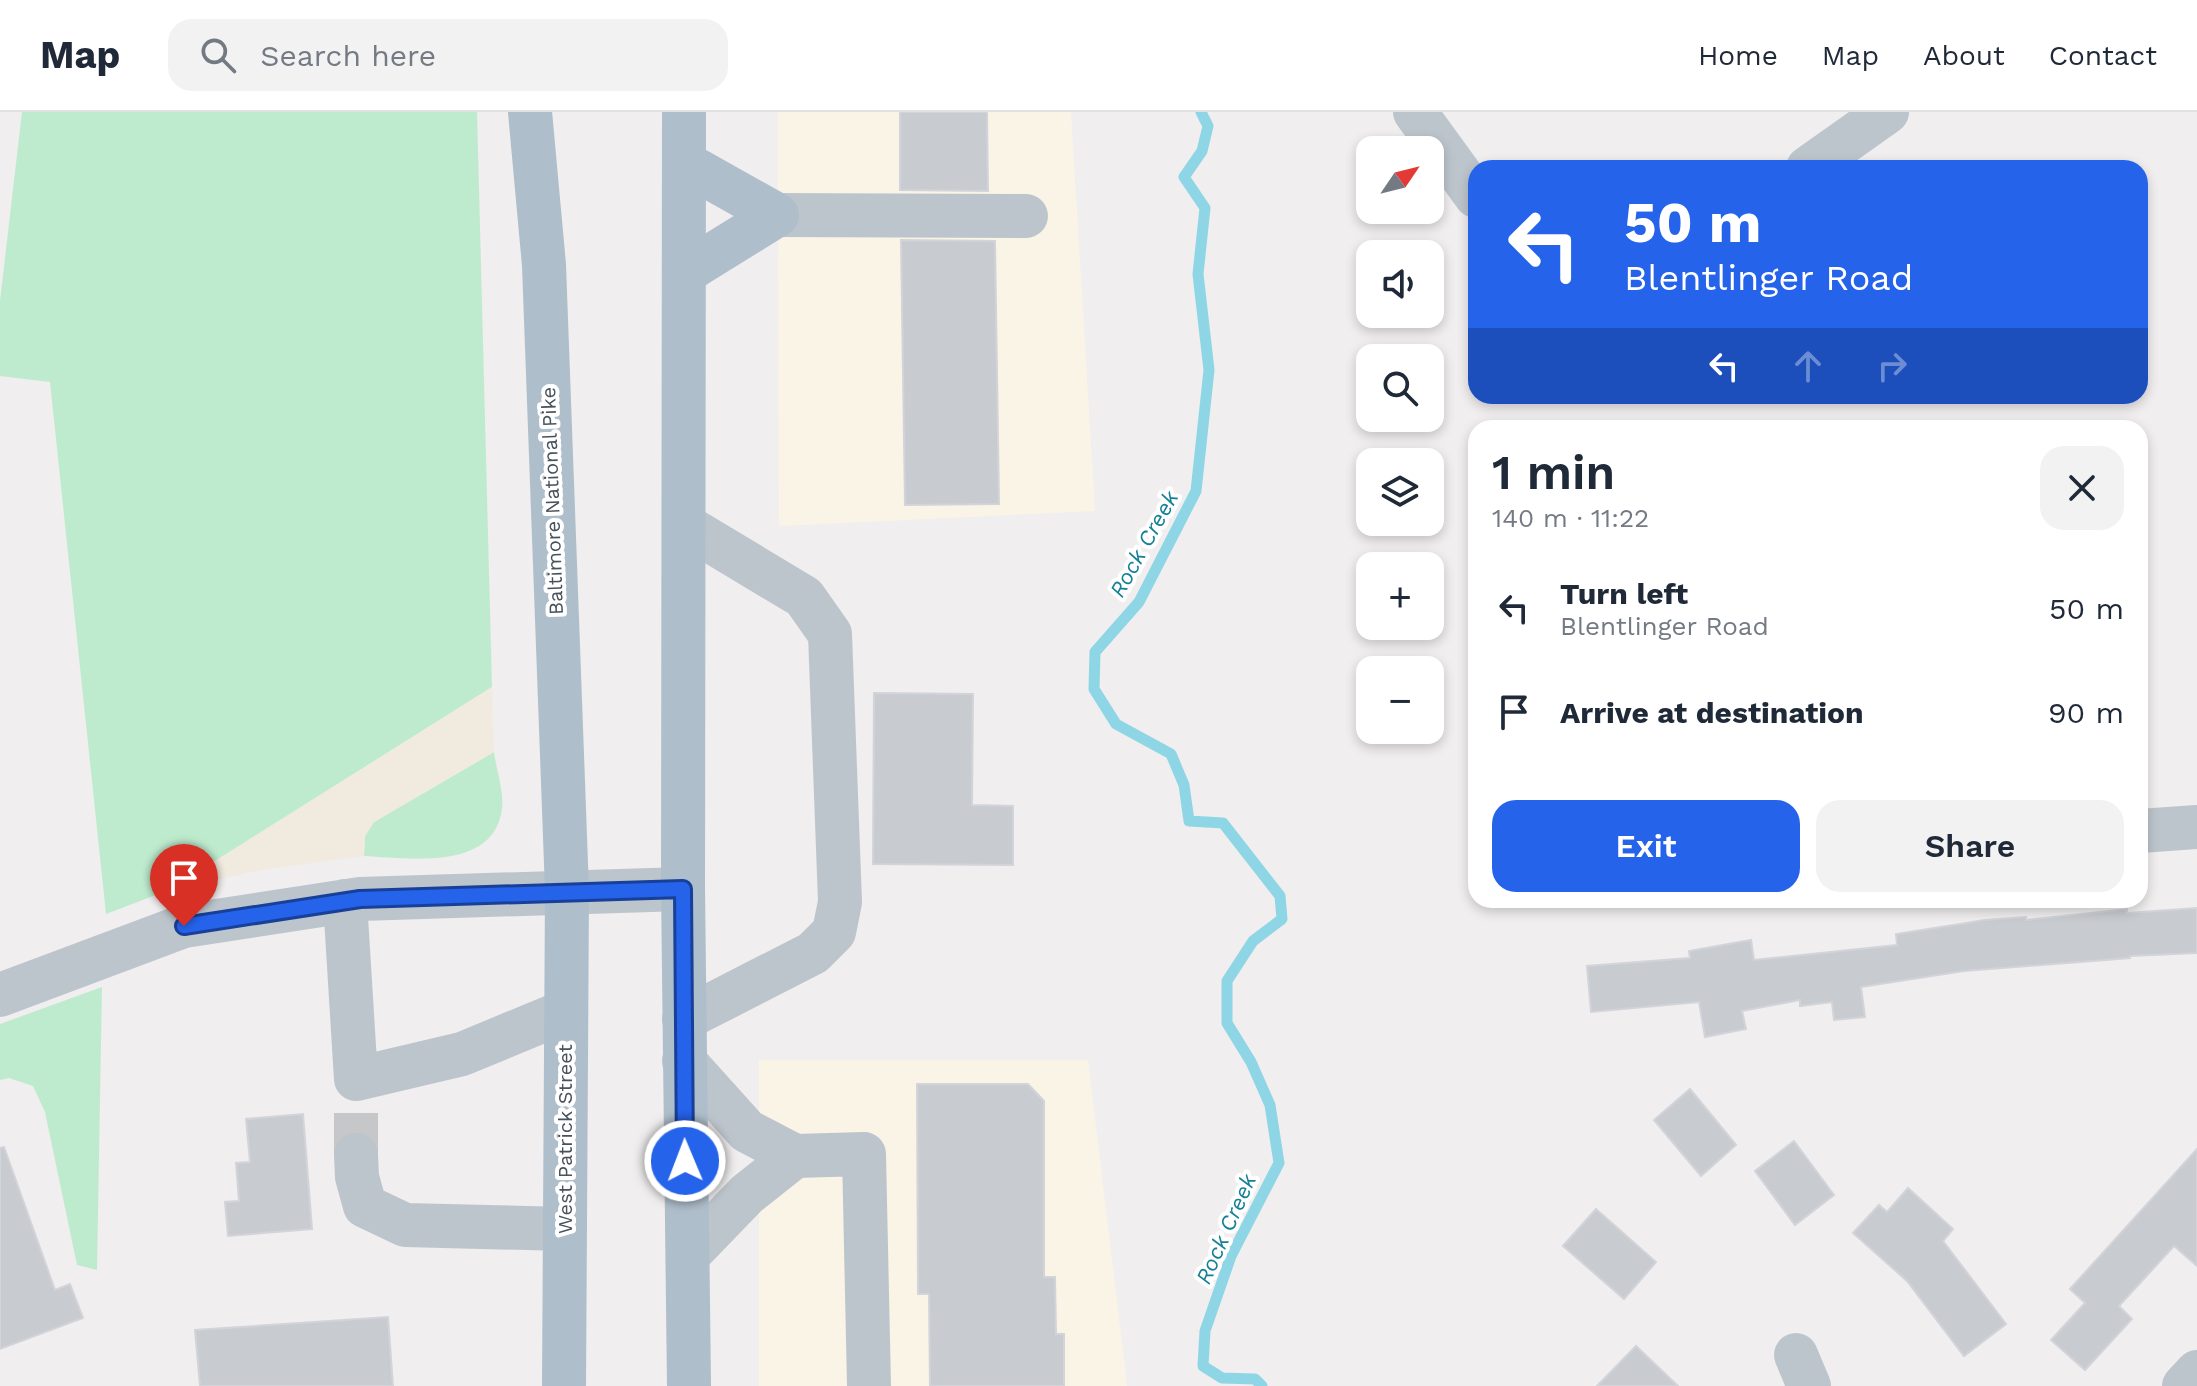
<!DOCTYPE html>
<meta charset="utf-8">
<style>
:root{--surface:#fff;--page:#f2f2f3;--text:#1f2937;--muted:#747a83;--line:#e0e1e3;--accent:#2563eb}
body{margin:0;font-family:"Work Sans",sans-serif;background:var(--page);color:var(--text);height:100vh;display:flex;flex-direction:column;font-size:30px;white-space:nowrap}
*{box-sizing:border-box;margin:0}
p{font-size:26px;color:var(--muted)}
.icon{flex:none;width:44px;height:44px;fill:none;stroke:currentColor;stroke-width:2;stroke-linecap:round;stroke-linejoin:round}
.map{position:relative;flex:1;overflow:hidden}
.panel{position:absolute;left:1468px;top:308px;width:680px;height:488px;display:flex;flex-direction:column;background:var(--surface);border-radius:24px;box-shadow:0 4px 12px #0003}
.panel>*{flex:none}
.banner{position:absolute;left:1468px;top:48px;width:680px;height:244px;border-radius:24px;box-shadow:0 4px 12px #0003;background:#2563eb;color:#fff;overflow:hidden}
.needle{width:52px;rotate:55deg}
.fabs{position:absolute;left:1356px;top:24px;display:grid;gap:16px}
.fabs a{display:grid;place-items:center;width:88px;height:88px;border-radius:16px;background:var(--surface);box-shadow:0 4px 12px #0003;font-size:40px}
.pin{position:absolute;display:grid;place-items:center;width:68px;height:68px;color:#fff;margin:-82px -34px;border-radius:50% 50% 50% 0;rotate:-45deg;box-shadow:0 0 8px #0007}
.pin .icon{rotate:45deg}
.me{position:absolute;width:88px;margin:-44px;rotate:359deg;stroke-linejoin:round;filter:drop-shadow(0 0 6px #0008)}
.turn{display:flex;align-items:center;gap:28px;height:168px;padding:0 24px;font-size:36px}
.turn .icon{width:104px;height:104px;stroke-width:2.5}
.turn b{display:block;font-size:56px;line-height:68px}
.lanes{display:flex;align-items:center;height:76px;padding:0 24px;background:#0003;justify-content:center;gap:40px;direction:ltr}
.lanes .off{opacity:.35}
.round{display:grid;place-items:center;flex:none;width:84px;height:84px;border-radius:24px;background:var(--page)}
.head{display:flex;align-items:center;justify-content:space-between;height:136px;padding:0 24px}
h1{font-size:48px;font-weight:600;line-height:60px}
.button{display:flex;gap:16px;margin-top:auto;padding:16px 24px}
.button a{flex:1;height:92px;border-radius:24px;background:var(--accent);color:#fff;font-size:32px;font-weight:600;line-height:92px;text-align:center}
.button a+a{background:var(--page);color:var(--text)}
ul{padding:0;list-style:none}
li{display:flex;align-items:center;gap:24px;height:104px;padding:0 24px}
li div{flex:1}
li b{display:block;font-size:30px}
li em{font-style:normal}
header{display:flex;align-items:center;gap:48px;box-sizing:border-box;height:112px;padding:0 40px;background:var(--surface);border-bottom:2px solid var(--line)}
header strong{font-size:38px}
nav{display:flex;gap:44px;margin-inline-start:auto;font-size:28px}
.search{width:560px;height:72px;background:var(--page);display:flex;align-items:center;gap:20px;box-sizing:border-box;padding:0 28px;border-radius:24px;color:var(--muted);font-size:30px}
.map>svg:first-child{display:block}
</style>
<header>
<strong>Map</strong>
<div class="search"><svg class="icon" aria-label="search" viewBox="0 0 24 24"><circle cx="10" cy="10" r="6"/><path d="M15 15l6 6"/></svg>Search here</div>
<nav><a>Home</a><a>Map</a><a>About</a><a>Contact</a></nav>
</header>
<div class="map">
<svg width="2197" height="1274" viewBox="0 0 2197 1274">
<rect width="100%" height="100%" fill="#f0eeee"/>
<g fill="#faf4e7">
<path d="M778,0H1071L1095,399L779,414Z"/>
<path d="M759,948H1088L1127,1274H759Z"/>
</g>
<g fill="#beebce">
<path d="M22,0H477L492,575L169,778L106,802L50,270L0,264V189Z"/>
<path d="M494,640C496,657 504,679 502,696C495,760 408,746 364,744L365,724L374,710Z"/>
<path d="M102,875L97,1158L77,1153L45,1000L33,974L9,966L0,968V912Z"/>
</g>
<path fill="#f1eadf" d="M492,575L494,640L374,710L365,724L364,744L267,757L169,778Z"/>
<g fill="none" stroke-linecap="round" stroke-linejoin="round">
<path stroke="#8ed6e5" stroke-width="11" d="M1201,0L1208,14L1202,39L1184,65L1205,96L1198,162L1209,258L1196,379L1139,490L1095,540L1094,577L1116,612L1171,642L1184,673L1189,709L1223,711L1280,784L1282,807L1253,829L1227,869V911L1251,950L1270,993L1279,1051L1231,1144L1205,1219L1203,1254L1222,1266L1255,1267L1262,1274"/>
</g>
<g fill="#c8cbd0" stroke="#d2d4d9" stroke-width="2">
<path d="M900,0H987L988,79L900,78Z"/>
<path d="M901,128L995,129L999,392L905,393Z"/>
<path d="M874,581L973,582L972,693L1013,694V753L873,752Z"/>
<path d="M2197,796V841L2130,844V846L1964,859L1861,875L1865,905L1834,908L1832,890L1800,894V888L1742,899L1746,917L1705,925L1699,890L1591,900L1587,854L1690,846L1689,839L1751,828L1754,848L1897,833L1896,822L1985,808L2026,805V808L2127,797V801Z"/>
<path d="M917,972H1028L1044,989V1165H1055L1056,1222H1064V1274H930L929,1182H918Z"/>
<path d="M1690,977L1736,1033L1701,1064L1654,1008Z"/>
<path d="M303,1002L312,1117L228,1124L225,1090L239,1089L236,1051L250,1050L246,1007Z"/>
<path d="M1794,1029L1834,1083L1795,1113L1755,1059Z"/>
<path d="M4,1035L55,1178L70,1172L83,1206L0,1237V1036Z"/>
<path d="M2197,1037V1154L2174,1134L2119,1194L2132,1207L2085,1258L2051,1228L2085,1191L2070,1177Z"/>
<path d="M1908,1076L1953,1117L1943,1129L2006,1212L1964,1244L1907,1169L1853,1121L1879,1093L1887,1100Z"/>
<path d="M1596,1097L1656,1150L1624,1187L1563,1134Z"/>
<path d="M388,1205L393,1274H200L195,1218Z"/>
<path d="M1636,1234L1678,1274H1597Z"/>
</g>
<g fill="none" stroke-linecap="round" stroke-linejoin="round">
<path stroke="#c6c7c9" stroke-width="44" stroke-dasharray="44 22" stroke-linecap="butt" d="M356,1043V1001"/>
<g stroke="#bdc5cc" stroke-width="44">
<path d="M1415,0L1476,84"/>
<path d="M1808,56L1887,0"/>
<path d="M777,103L1026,104"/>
<path d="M684,413L804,485L830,522L840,790L834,820L813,841L684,907"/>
<path d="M2140,719L2197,715"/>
<path d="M345,789L356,967L462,942L566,899"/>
<path d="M0,883L184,814L360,787L683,777"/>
<path d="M684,949L747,1019L795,1044L864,1042L869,1274"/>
<path d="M356,1043L357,1065L365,1094L405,1113L565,1117"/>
<path d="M688,1143L747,1082L795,1044"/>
<path d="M1796,1243L1809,1274"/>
<path d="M2184,1274L2197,1260"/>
</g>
<g stroke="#afbecb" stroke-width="44">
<path d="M530,0L544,153L567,779L564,1274"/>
<path d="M684,0L683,777L689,1274"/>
<path d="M685,160L777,103L686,52"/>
</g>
</g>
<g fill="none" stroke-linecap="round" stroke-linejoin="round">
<defs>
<path id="route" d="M184,814L360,787L683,777L685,1049"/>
</defs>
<use href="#route" stroke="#184099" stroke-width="20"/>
<use href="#route" stroke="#2563eb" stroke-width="14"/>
</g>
<g text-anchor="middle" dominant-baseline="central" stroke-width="8" stroke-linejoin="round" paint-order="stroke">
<g font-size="20" fill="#47525a" stroke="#fff">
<text transform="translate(552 389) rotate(-92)">Baltimore National Pike</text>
<text transform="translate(565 1027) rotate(-90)">West Patrick Street</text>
</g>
<g font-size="22" font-style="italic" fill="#168097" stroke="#fff">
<text transform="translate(1144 432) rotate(-61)">Rock Creek</text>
<text transform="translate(1226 1117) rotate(-66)">Rock Creek</text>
</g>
</g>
</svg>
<div class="fabs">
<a><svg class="needle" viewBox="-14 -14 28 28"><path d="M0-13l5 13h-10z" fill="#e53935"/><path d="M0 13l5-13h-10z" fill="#747a83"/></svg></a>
<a><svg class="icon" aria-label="sound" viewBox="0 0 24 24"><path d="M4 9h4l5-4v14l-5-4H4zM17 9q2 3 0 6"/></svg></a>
<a><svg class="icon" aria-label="search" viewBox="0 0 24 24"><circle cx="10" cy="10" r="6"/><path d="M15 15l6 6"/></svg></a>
<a><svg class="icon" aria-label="layers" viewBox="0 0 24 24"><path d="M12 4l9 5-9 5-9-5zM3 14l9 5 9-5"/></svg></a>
<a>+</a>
<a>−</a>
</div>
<div class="pin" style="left:184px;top:814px;background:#d93025"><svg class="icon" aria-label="arrive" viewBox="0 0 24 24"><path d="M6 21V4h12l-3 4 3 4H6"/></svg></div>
<svg class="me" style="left:685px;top:1049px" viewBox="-20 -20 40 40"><circle r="17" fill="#2563eb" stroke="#fff" stroke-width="3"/><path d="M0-11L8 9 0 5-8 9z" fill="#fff"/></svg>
<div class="banner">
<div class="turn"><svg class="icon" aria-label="left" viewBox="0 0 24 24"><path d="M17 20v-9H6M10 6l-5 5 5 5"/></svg><div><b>50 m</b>Blentlinger Road</div></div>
<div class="lanes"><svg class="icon" aria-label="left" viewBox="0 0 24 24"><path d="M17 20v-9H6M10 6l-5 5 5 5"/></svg><svg class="icon off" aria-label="ahead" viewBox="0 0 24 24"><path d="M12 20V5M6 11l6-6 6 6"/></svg><svg class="icon off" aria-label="right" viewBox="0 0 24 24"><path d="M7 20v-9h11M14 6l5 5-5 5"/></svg></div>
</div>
<section class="panel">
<div class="head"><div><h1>1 min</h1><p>140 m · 11:22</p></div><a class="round"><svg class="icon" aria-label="close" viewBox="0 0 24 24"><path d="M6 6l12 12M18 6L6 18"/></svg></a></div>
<ul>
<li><svg class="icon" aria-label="left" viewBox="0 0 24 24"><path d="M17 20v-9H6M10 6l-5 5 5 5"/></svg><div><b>Turn left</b><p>Blentlinger Road</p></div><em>50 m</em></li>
<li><svg class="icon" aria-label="arrive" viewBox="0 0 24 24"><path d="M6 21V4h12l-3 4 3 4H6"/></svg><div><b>Arrive at destination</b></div><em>90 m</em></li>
</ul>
<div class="button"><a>Exit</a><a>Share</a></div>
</section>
</div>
